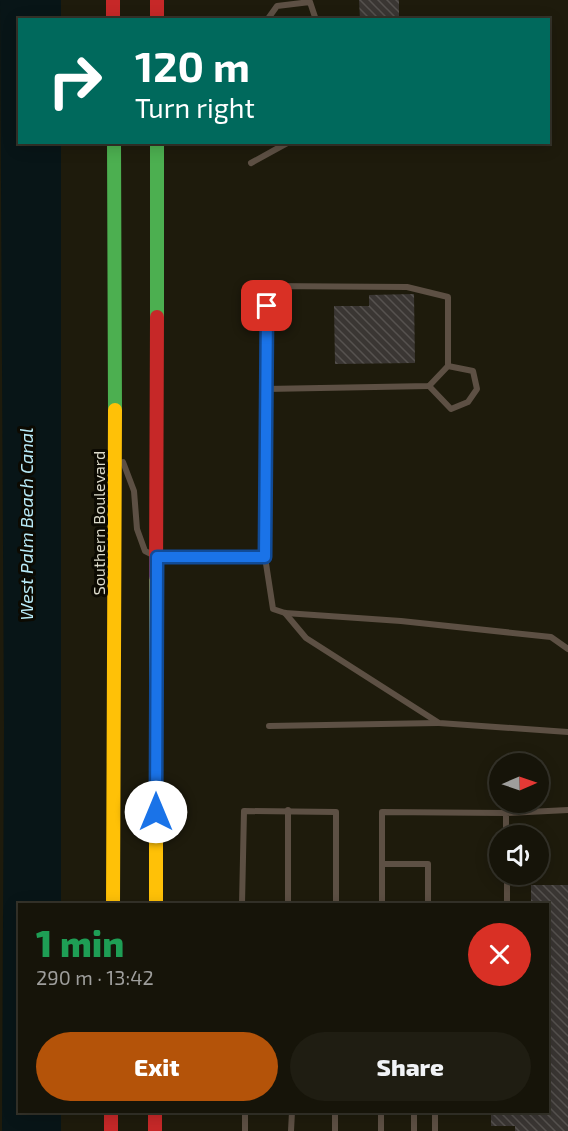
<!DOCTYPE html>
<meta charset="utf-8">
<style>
:root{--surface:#161409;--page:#1f1d12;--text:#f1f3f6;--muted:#9e9e9c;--line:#35332a;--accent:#b45309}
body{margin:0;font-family:"Exo 2",sans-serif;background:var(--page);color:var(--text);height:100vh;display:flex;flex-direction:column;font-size:22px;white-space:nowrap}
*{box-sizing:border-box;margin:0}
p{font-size:20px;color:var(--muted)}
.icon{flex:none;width:33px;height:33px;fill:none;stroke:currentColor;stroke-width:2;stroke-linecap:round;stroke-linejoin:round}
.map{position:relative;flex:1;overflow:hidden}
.sheet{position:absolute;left:18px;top:903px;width:531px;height:210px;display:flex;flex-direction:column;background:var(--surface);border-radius:0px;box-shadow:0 3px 15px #0003,0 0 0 2px var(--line)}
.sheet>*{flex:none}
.guide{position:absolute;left:18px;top:18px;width:532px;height:126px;border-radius:0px;box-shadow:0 3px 15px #0003,0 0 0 2px var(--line);background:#00695c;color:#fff;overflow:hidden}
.needle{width:39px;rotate:88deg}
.buttons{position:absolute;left:489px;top:753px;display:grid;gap:12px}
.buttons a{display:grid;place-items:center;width:60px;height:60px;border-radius:50%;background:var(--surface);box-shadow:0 3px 15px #0003,0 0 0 2px var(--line);font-size:30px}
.pin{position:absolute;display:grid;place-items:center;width:51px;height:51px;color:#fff;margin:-26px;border-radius:12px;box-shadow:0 3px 9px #0006}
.me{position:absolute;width:66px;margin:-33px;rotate:0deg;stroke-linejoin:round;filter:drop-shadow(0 0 4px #0008)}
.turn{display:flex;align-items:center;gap:21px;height:126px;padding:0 18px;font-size:27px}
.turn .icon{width:78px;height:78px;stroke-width:2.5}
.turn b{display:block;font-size:42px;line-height:51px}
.round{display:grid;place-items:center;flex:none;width:63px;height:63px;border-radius:32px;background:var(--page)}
.overview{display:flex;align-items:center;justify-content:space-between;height:102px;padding:0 18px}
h1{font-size:36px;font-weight:800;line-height:45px;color:#1e9e55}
.primary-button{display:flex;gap:12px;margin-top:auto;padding:12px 18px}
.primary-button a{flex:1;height:69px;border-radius:36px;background:var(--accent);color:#fff;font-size:24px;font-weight:800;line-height:69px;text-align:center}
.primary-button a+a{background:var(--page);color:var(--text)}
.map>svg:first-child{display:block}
</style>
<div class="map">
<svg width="568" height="1131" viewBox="0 0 568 1131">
<defs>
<pattern id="building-back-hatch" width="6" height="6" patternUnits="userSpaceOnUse" patternTransform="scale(1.5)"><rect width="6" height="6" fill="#3a3633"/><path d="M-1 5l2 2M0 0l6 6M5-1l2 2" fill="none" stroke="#56524f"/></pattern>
</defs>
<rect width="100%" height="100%" fill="#1e1b0c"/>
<path fill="#081517" d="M0,0H61V19L20,20V142L61,143V904H20V1112H61V1131H2L4,727Z"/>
<g fill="url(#building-back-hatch)">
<path d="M359,0H399V16H386V20H360Z"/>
<path d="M414,294L415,363L335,364L334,306H369V295Z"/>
<path d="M531,885H568V1131H515V1126H491V1112H548V904H531Z"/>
</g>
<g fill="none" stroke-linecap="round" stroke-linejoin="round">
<g stroke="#5d5044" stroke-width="6">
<path d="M267,20L277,6L310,2L316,20"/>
<path d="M251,163L289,142"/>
<path d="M429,386L451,409L468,402L477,389L473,371L448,366"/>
<path d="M123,462L134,491L137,529L145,551L157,557H265L266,389L429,386L448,366V297L407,287L267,286L266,389"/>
<path d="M265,557L273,609L285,613L401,621L551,637L568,649"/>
<path d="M285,613L306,638L439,723L568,732"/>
<path d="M269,726L438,723"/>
<path d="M288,810V904"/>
<path d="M506,836V813L568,810"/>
<path d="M382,864H428V904"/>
<path d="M507,874V904"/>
<path d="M242,904L244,811L336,812V904"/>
<path d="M382,904V812L506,813"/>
<path d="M435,1112V1131"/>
<path d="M245,1131V1112"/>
<path d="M291,1131L292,1112"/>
<path d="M335,1131V1112"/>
<path d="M381,1131V1112"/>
<path d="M414,1131V1112"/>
</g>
<g stroke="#4caf50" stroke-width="14">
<path d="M114,142L115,410"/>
<path d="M157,317V142"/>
</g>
<g stroke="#ffc107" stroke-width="14">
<path d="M113,904L115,410"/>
<path d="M156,904V576"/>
</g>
<g stroke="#c62828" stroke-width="14">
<path d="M113,0V20"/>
<path d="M157,0V20"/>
<path d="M156,576L157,317"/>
<path d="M111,1112V1131"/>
<path d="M155,1112V1131"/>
</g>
</g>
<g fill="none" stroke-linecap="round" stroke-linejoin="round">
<defs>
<path id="route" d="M156,812L157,557H265L267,306"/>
</defs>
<use href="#route" stroke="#114b97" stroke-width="15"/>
<use href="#route" stroke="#1a73e8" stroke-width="10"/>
</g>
<g text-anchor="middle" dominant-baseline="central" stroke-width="6" stroke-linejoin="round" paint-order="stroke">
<g font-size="16" fill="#dddbcb" stroke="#0c0a02">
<text transform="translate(98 523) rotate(-90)">Southern Boulevard</text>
</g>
<g font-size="18" font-style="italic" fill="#b8eaf7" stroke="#0c0a02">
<text transform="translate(26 524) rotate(-90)">West Palm Beach Canal</text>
</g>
</g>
</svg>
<div class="buttons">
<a><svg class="needle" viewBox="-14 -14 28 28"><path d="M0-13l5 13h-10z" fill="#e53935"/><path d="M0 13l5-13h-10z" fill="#9e9e9c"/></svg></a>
<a><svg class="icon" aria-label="sound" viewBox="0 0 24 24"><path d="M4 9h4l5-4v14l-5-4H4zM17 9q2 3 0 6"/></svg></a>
</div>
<div class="pin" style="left:267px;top:306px;background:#d93025"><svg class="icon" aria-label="arrive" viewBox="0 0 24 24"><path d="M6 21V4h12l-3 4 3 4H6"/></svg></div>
<svg class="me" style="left:156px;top:812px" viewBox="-20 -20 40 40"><circle r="19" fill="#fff"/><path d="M0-13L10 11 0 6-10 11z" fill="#1a73e8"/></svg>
<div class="guide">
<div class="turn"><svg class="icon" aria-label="right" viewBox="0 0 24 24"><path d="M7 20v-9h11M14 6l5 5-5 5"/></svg><div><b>120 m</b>Turn right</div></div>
</div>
<section class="sheet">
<div class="overview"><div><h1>1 min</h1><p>290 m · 13:42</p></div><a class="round" style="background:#d93025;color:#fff"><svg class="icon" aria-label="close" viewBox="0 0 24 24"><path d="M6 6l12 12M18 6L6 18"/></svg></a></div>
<div class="primary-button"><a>Exit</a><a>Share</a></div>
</section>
</div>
